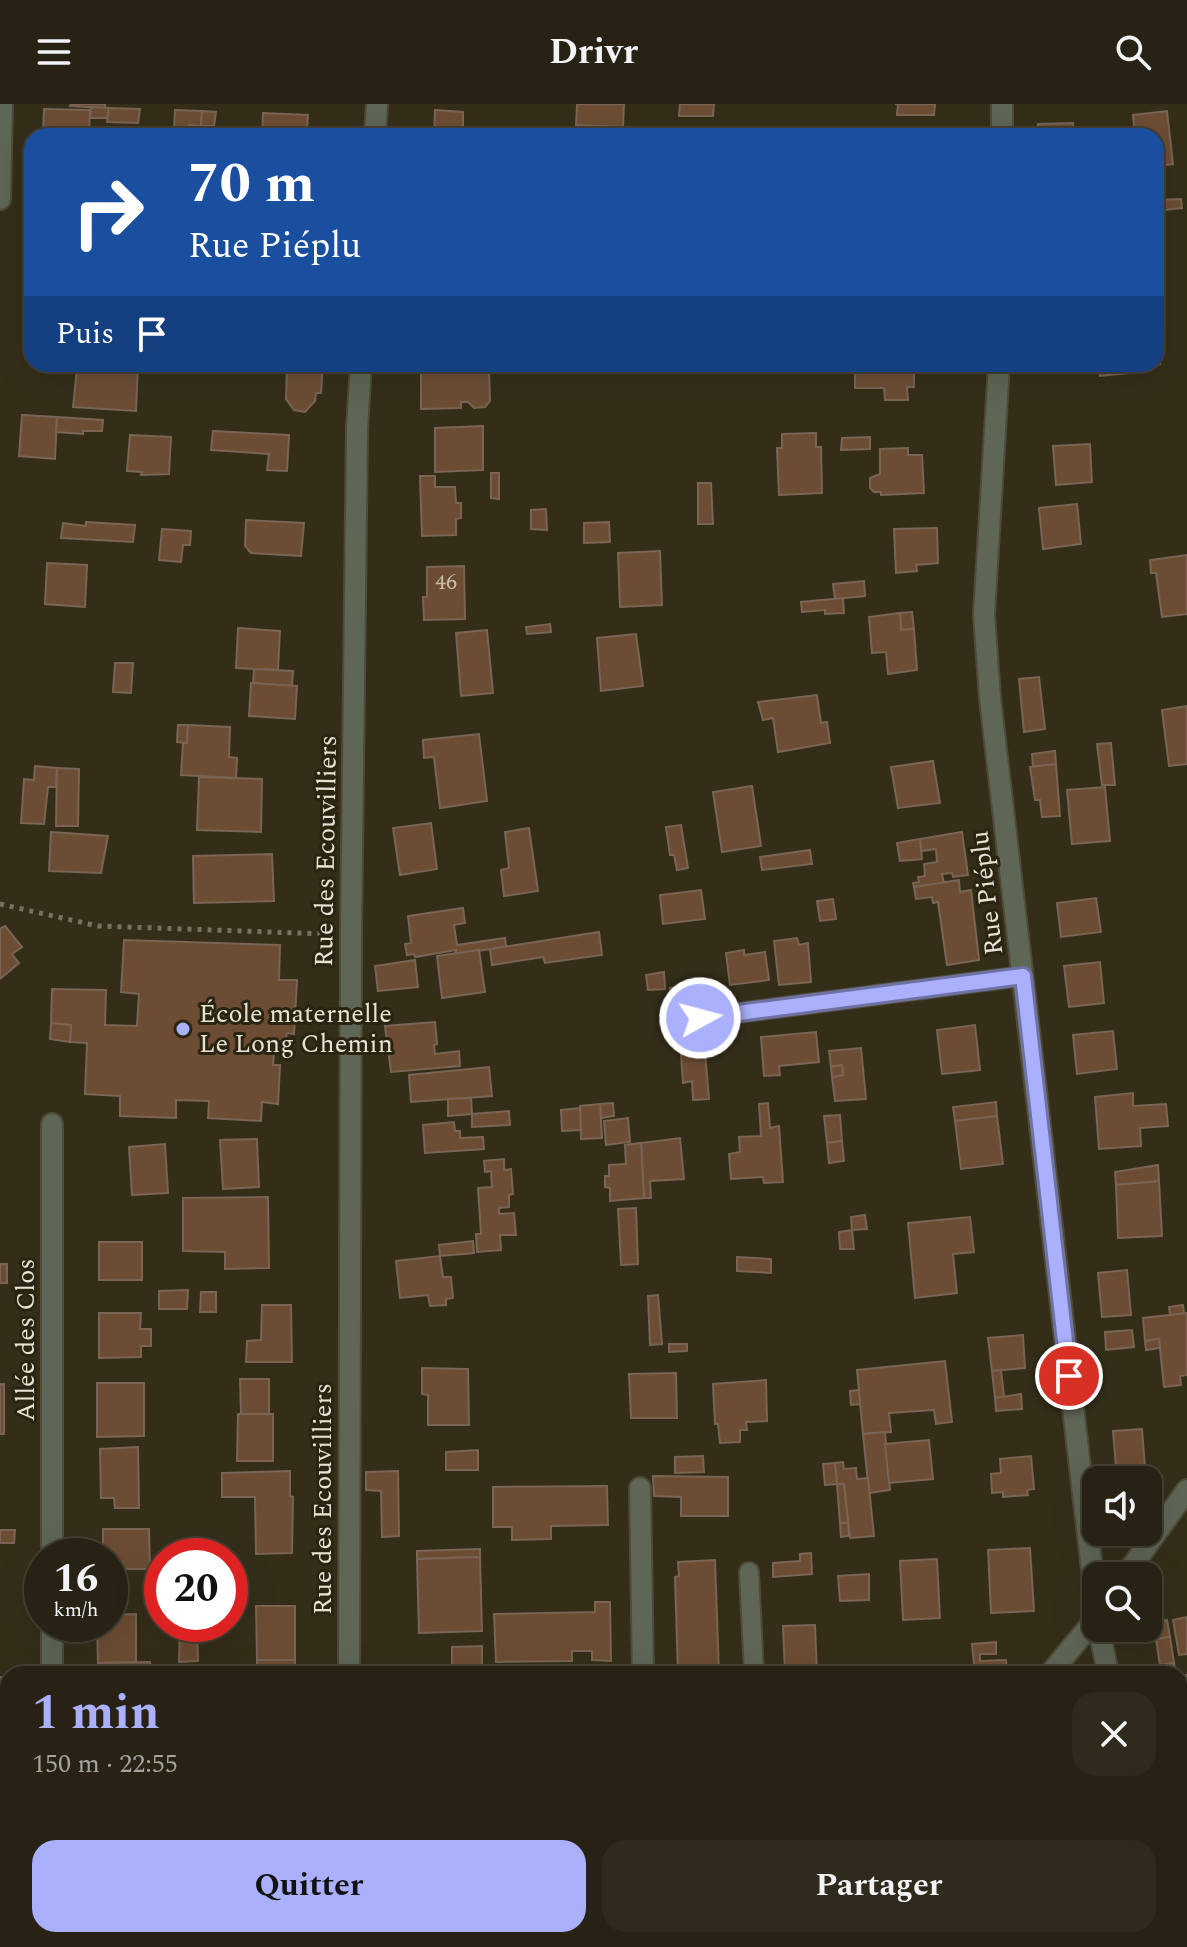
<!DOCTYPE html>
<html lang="fr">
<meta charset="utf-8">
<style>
:root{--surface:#272213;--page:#2f2a1c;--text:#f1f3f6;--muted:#a4a4a0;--line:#433f33;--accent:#aab0fb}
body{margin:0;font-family:Spectral,serif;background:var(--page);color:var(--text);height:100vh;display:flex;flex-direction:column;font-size:30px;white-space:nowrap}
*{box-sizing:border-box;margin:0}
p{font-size:26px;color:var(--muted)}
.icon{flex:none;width:44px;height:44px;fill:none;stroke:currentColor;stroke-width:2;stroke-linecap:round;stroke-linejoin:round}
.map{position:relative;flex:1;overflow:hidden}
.drawer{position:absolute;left:0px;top:1562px;width:1188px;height:282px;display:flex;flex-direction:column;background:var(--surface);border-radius:24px 24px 0 0;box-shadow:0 8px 32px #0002,0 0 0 2px var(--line)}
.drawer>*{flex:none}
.banner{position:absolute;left:24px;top:24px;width:1140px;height:244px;border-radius:24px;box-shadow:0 8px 32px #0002,0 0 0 2px var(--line);background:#1a4fa0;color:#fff;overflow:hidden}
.fabs{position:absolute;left:1082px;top:1362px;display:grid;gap:16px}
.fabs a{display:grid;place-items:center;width:80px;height:80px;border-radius:16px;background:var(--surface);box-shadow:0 8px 32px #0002,0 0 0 2px var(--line);font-size:40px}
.speed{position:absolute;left:24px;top:1434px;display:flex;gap:16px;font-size:40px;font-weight:700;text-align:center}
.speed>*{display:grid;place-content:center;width:104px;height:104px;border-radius:50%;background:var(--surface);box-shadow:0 8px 32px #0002,0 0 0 2px var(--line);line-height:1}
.speed small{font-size:20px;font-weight:400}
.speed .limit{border:12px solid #d22;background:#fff;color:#111}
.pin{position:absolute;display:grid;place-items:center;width:68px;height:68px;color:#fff;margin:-34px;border:4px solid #fff;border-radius:50%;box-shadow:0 2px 8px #0007}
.me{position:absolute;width:88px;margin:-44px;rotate:83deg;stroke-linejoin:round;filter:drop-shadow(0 0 6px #0008)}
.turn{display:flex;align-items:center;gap:28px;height:168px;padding:0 32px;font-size:36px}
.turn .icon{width:104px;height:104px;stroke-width:2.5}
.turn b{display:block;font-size:56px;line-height:68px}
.then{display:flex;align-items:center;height:76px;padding:0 32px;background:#0003;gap:16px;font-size:30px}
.round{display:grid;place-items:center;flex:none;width:84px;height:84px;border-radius:24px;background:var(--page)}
.head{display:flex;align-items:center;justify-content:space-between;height:136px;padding:0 32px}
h1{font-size:48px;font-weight:700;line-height:60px;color:var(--accent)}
.action{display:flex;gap:16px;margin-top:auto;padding:16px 32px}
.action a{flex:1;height:92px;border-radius:24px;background:var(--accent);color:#111;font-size:32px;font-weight:700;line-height:92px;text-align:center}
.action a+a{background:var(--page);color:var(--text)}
header{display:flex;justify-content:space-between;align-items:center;height:104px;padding:0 32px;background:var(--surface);font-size:36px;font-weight:700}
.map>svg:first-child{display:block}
</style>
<header><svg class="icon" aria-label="menu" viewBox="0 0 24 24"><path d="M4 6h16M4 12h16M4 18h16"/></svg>Drivr<svg class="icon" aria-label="search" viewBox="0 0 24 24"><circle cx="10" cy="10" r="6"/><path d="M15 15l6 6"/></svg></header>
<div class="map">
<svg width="1187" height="1843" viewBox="0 0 1187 1843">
<rect width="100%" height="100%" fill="#342e19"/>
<g fill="#6c4d33" stroke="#796455" stroke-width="2">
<path d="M71,0H105V4L70,2Z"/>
<path d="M577,0H624L623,23L576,21Z"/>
<path d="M680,0H714L713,12H679Z"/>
<path d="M895,0H935L934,11H897L898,0Z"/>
<path d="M91,3L109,4L107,14H90Z"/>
<path d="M109,4L140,5L138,19L107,18Z"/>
<path d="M44,5L90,6L89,32H43Z"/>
<path d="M175,6L202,7L201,22L189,21L188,26L174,25Z"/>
<path d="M435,6L463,8V32H434Z"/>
<path d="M202,7L216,8L214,22H201Z"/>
<path d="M1167,7L1173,60L1156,62V32H1135L1133,11Z"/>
<path d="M263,9L308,11L307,25L322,26L330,32H262Z"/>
<path d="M1073,19L1074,32H1038V20Z"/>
<rect x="637" y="27" width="26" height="5"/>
<path d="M1181,95L1182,104L1156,107V96Z"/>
<path d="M1156,238H1158L1160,260L1138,262V268L1100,272L1099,260H1156Z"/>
<path d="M93,260H138L136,307L73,303L77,264L92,265Z"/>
<path d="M221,260H268L267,267L221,264Z"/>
<path d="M287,260H323L321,289H316L315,297L305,308L294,306L286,295Z"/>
<path d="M855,260H914V283H907L908,296H885L884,284H855Z"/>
<path d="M489,266L490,297L485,303L474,304L468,298H461V304L421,305V268Z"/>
<path d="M22,311L57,313L55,355L19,352Z"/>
<path d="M57,313L103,316L102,327H83V330L56,328Z"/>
<path d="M483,322V366L435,368V324Z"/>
<path d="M213,327L289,331L287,367L267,366L269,350L211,346Z"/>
<path d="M816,329V343H821L822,389L779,391L777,344H782V330Z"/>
<path d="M130,331L171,333L169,370L141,371L142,368L127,367Z"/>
<path d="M870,333V345L841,346L842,334Z"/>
<path d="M1090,340L1092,378L1056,381L1053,342Z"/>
<path d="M908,344V351H922L924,389L881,391V388H874L870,384V374L880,370V345Z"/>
<path d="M491,369H499V395L491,394Z"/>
<path d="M420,372H435V383H455L456,399H461V414L456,415V431L422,432Z"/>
<path d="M698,379H711L713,420H698Z"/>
<path d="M1077,400L1081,440L1043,445L1039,404Z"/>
<path d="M546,405L547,426L531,425V406Z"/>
<path d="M246,416L304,419L301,452L251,449L245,442Z"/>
<path d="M86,418L135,421L133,438L61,434L63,419L86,422Z"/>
<path d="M609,418L610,438L584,439V419Z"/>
<path d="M937,424L938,459L916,461L917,467L896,469L894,425Z"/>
<path d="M162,425L191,427L190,441H183L181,458L159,456Z"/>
<path d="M660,447L662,501L620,503L618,449Z"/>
<path d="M1187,451V510L1162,513L1156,469H1151L1150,456Z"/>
<path d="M47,459L87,461L85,503L45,500Z"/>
<path d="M464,462L465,515L424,516L423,493H427V463Z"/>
<path d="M864,477L865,492L835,495L833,480Z"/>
<path d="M843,494L844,509L825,510V506L802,508L801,498Z"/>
<path d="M912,508L914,525L901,526L900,509Z"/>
<path d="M900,509L901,526L914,525L917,566L888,570L886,548L872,549L869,513Z"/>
<path d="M550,520L551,528L527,530L526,523Z"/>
<path d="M238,524L280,527L278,566L236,564Z"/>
<path d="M487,526L493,589L461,592L456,529Z"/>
<path d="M636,530L643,582L601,587L597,534Z"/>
<path d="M115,559H133L131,589L113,588Z"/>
<path d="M254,565L293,567L292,582L253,579Z"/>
<path d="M1039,573L1045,625L1024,628L1019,575Z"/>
<path d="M251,579L297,582L295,615L249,612Z"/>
<path d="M817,591L821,619L827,618L830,639L778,648L773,614L763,616L758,598Z"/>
<path d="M1187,602V660L1169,662L1162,606Z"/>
<path d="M178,621H188L187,639L177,638Z"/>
<path d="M188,621L230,623L229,653L237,654L236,674L181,671L183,639H187Z"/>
<path d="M479,630L487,697L440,704L434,653L424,654L423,636Z"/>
<path d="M1111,639L1115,681H1102L1097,640Z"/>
<path d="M1055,647L1056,660L1033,663L1032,650Z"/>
<path d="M933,657L940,699L898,704L891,663Z"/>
<path d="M1056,660L1060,712L1042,713L1040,696H1035L1030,663Z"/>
<path d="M35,662L57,664L56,683H48L44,720L21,719L24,675L34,676Z"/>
<path d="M57,664L79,665L78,722H56Z"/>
<path d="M199,673L262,675L261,728L197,726Z"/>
<path d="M752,682L761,742L722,748L713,688Z"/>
<path d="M1105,683L1110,737L1072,740L1067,686Z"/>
<path d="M431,719L437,765L400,771L393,724Z"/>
<path d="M681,721L688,764L677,766L674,751H670L666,723Z"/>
<path d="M529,724L538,787L504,792L501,766L509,764L505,728Z"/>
<path d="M51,728L108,732L101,769L49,767Z"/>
<path d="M962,728L968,771L953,773L952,769L942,770L944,779L914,783L913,779L919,778L918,773L925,772L924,760L937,758L936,745L921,747L920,735Z"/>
<path d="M920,735L922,755L900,757L897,739Z"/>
<path d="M810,746L812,760L762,766L760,753Z"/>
<path d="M272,750L274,797L194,799L193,752Z"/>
<path d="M959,776L960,788L971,786L979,856L947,861L938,798L933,799L932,793L916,795L914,783Z"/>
<path d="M701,786L705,815L663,820L660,791Z"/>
<path d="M1096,794L1101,828L1061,833L1057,799Z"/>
<path d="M833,795L836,815L820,817L817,797Z"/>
<path d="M463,804L465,819L454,821L457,841L505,834L506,843L456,850V846L415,853L414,850L407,851L405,840L411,839L408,812Z"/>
<path d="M5,822L22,843L12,850L19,859L0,875V825Z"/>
<path d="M599,828L602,851L545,859L543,853L492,861L490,845Z"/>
<path d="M797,834L799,841L808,839L811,878L779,881L774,837Z"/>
<path d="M124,836L280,841L279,876H297L294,930L287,929L285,939H275L273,961H280L278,1000L262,998L261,1017L208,1014L209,997L176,996V1014L120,1012V992L85,990L87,939L70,938L71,921L51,919L52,885L106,886L105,921L137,922L139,890L121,888Z"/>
<path d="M479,846L485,888L442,894L437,852Z"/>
<path d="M744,846V851L765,848L769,876L730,881L726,849Z"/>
<path d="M415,856L418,883L378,887L375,862Z"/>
<path d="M1100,858L1104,899L1069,903L1064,862Z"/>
<path d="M664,868L665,885L648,886L646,871Z"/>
<path d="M691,881L695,905L672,907L670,884Z"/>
<path d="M435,918L437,940L434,941L435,950L459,947L460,962L391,968L385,922Z"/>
<path d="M51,919L71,921L70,938L50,935Z"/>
<path d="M975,921L980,966L942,970L937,926Z"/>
<path d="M1113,927L1117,965L1077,970L1073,931Z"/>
<path d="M816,928L819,958L779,962L780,971L764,972L761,933Z"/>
<path d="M861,944L866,995L835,997L832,973L843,971L842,961L831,963L829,947Z"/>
<path d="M705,948L709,995L693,996L692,977L683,979L681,950Z"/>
<path d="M842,961L843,971L832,973L831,963Z"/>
<path d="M489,963L492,992L411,998L409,971Z"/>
<path d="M1133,989V1002L1166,1000L1168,1022L1140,1024L1141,1042L1099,1045L1095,993Z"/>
<path d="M471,994L472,1010L448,1012V995Z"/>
<path d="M996,998L997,1012L955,1017L953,1003Z"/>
<path d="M613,999L614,1012L601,1014L600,1000Z"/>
<path d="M768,999L770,1024L779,1022L783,1078L764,1079L763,1073L731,1075L729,1050L740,1048L739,1033L761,1032L759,1000Z"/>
<path d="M600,1000L602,1034L581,1035L580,1002Z"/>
<path d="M580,1004L581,1026L562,1027L561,1006Z"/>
<path d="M509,1007L510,1021L472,1023V1010Z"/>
<path d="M840,1011L842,1037L827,1039L824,1012Z"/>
<path d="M997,1012L1003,1060L961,1065L955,1017Z"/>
<path d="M628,1014L630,1038L606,1041L604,1017Z"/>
<path d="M454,1018L455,1027H460V1034L483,1033L484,1045L425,1049L423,1021Z"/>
<path d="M680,1034L684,1075L650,1077L651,1094H644L641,1039Z"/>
<path d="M257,1035L259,1083L223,1085L220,1036Z"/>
<path d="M842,1037L844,1057L829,1059L827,1039Z"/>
<path d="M641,1039L644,1094L610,1097V1084L605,1083V1072H609V1061L626,1060L625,1041Z"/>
<path d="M165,1040L168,1089L132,1091L129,1043Z"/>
<path d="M504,1055V1066L511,1065L513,1090L509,1091V1103L499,1104V1110L514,1109L516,1131H500L501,1146L477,1148L476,1130H481L478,1084L492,1083L491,1067L485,1068L484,1057Z"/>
<path d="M1158,1061L1159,1077L1116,1081L1115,1068Z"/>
<path d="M1159,1077L1162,1132L1118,1134L1116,1081Z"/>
<path d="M268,1093L269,1164L225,1165V1148L183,1147V1094Z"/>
<path d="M636,1104L638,1160L621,1161L618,1105Z"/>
<path d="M865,1111L867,1125L852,1126L851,1113Z"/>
<path d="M970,1113L974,1148L953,1150L957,1189L915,1194L908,1119Z"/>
<path d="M852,1126L854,1145H840L839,1128Z"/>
<path d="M473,1137L474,1149L440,1152L439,1141Z"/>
<rect x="99" y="1138" width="43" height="38"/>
<path d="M440,1152L443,1173H451L453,1194L446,1195V1201L430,1202L428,1191L400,1194L396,1157Z"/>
<path d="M737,1153L771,1155V1169L737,1167Z"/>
<rect x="0" y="1160" width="7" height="19"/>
<path d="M1127,1166L1131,1211L1102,1213L1098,1169Z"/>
<path d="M188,1186L187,1205H159V1187Z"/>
<path d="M201,1188H216V1208H200Z"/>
<path d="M658,1191L662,1240L650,1241L648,1192Z"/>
<path d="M262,1201H291L292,1258H246L247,1237L261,1236Z"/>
<path d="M1183,1201L1184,1210L1170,1212L1169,1203Z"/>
<path d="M99,1209H141L140,1225H151V1242H141V1253L99,1254Z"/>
<path d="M1187,1209V1271L1180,1272L1181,1281L1164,1283L1159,1235L1145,1237L1143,1214Z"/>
<path d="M1132,1226L1134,1243L1106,1246L1105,1228Z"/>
<path d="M1023,1231L1025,1264L992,1267L988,1234Z"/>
<path d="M1159,1235L1160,1244L1146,1246L1145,1237Z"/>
<path d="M669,1240H687V1247L669,1248Z"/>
<path d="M945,1257L952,1318L936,1320L934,1306L889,1309L891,1328L863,1330L857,1266Z"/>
<path d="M422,1264L468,1265L469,1321H428V1291L422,1290Z"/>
<path d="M1001,1266L1004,1293L995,1294L992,1267Z"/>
<path d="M676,1269L677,1314H631L629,1270Z"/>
<path d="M240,1275H269V1310H241Z"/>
<path d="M766,1276L767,1317L746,1318L747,1326H740V1338L720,1339L718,1320H715L713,1280Z"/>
<path d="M97,1279H144V1332L97,1333Z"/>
<rect x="0" y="1280" width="4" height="50"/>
<path d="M859,1286L860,1300L851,1301L850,1287Z"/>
<path d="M1021,1290L1022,1305L996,1307L995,1294Z"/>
<path d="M238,1310H273V1357H237Z"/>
<path d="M1142,1325L1146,1376H1108L1113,1373L1112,1364L1116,1363L1113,1327Z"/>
<path d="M885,1328L890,1386L869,1389L863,1330Z"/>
<path d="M929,1336L933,1375L889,1379L885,1340Z"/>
<path d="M138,1343L139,1404H115L114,1394H101L100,1345Z"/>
<path d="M478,1346V1366H446V1348Z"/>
<path d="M703,1352L704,1368L675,1369V1353Z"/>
<path d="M1031,1352L1034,1385L1027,1386L1028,1391L1003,1393V1388L992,1389L991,1370L1001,1369L1000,1355Z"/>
<path d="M843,1358L844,1365L856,1364L857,1375L868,1374L874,1432L850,1434L844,1380H837L836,1377L835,1359Z"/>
<path d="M835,1359L837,1380L825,1381L823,1360Z"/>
<path d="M290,1367V1392L293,1393L292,1449L256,1450L255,1393H222V1369Z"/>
<path d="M398,1367L399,1432L382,1433L381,1387L366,1386V1368Z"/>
<path d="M653,1372L728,1373V1412H681V1393L654,1392Z"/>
<path d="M837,1380H844L848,1419H840Z"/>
<path d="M607,1382L608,1421L551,1422V1435L512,1436V1423H493V1383Z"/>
<path d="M840,1419H848L849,1432L841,1433Z"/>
<path d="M103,1425H149L150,1465H110V1452H103Z"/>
<path d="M0,1426H15L14,1439H0Z"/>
<path d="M1030,1444L1034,1507L991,1509L988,1446Z"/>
<path d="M480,1445V1453L417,1455V1447Z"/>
<path d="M811,1449L812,1470L773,1473V1459L800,1457V1450Z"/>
<path d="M480,1453L482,1527L419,1529L417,1455Z"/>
<path d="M937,1455L940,1514L903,1516L900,1457Z"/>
<path d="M715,1456L719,1570H678L675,1473L679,1472L678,1458Z"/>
<path d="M869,1470V1496L840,1497L838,1472Z"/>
<path d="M595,1498H610L611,1557L592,1556V1547H572V1557L496,1558L494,1510L595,1508Z"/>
<path d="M256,1502H295V1556H257Z"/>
<path d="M136,1510V1558L98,1559L97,1520H110V1511Z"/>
<path d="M1187,1513V1550L1179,1551L1173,1516Z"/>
<path d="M1167,1516L1170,1533L1158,1535V1518Z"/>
<path d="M180,1520H197L198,1557L179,1558Z"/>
<path d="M815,1521L817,1570H785L783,1522Z"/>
<path d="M1170,1533L1174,1559L1160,1561L1156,1535Z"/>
<path d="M996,1538V1550H980V1557L1006,1556L1007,1570H975L972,1540Z"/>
<path d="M482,1542V1563H452V1543Z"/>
<rect x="257" y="1556" width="38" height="14"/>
<path d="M150,1558L151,1570H98V1559Z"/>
<path d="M1174,1559L1176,1570H1138L1137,1565Z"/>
<path d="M1180,1571H1186L1187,1575V1594L1180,1595Z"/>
<path d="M0,1573H4V1600L0,1599Z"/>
<path d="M1182,1609L1185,1638L1180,1639V1610Z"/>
<path d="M1187,1652V1732L1180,1733V1653Z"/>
<rect x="0" y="1732" width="8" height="15"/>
<path d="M1187,1748V1797L1180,1798V1750Z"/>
<path d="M0,1767H6L8,1803H0Z"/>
<path d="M0,1817H6V1834H0V1843Z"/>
<path d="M101,1836H139V1843H102Z"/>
<rect x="262" y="1836" width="38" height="7"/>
<path d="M420,1836H479V1843H421Z"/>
<rect x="525" y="1836" width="93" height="7"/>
<path d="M859,1836H891L892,1843H860Z"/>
<path d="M891,1836H924L925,1843H892Z"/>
<path d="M960,1836H991L992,1843H961Z"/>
<path d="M1068,1836H1114L1116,1843H1069Z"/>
</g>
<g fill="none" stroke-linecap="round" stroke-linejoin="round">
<defs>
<g id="service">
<path d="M700,914L1023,872"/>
<path d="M749,1468L754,1570"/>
</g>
<g id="minor">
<path d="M375,32L377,0"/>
<path d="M1002,32V0"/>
<path d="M0,95L2,0"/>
<path d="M999,260L984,511L990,594L1096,1500"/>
<path d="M52,1020V1452"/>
<path d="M640,1384L643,1570"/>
<path d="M1125,1472L1187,1386"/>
<path d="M52,1520V1570"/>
<path d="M1099,1524L1108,1570"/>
<path d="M349,1570L351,830L357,325L361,260"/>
<path d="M1050,1570L1096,1514"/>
<path d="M52,1836V1843"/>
<path d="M350,1836V1843"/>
<path d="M651,1836L653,1843"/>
<path d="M1140,1836L1141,1843"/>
<path d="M779,1843L789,1836"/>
</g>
</defs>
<use href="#service" stroke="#504b37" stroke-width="22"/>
<use href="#minor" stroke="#504b37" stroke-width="24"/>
<path stroke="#777260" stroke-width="5" stroke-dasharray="4 6" stroke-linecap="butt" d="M0,800L98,822L328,830"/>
<use href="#service" stroke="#5e6656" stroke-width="18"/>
<use href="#minor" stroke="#5e6656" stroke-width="20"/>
</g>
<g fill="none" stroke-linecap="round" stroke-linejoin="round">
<defs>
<path id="route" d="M700,914L1023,872L1069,1272"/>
</defs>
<use href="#route" stroke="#6e72a3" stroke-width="20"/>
<use href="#route" stroke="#aab0fb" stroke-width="14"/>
</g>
<circle fill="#aab0fb" stroke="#2a2410" stroke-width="3" cx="183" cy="925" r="8"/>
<g text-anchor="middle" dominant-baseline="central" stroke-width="6" stroke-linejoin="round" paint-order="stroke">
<g font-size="22" fill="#c8bead">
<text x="446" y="478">46</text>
</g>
<g font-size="26" fill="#e6e3d6" stroke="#2a2410">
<text transform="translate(326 747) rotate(-89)">Rue des Ecouvilliers</text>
<text transform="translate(987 789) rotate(-97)">Rue Piéplu</text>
<text transform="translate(26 1236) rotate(-90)">Allée des Clos</text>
<text transform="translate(323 1395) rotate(-90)">Rue des Ecouvilliers</text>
</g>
<g font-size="26" fill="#e6e3d6" stroke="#2a2410" text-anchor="start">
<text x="199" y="910">École maternelle<tspan x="199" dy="30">Le Long Chemin</tspan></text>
</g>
</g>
</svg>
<div class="fabs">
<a><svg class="icon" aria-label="sound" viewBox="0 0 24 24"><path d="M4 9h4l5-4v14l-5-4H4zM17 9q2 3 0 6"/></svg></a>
<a><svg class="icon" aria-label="search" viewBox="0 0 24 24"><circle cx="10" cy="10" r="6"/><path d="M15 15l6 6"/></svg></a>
</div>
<div class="speed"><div>16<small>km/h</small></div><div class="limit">20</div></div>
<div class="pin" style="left:1069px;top:1272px;background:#d93025"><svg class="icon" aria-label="arrive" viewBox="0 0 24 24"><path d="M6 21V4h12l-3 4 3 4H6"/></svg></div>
<svg class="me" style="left:700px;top:914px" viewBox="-20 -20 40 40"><circle r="17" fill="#aab0fb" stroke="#fff" stroke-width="3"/><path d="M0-11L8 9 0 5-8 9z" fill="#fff"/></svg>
<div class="banner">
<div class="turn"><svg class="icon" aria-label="right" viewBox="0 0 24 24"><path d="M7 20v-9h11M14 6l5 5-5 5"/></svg><div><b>70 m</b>Rue Piéplu</div></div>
<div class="then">Puis<svg class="icon" aria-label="arrive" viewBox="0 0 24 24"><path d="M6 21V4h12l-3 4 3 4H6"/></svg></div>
</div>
<section class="drawer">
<div class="head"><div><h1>1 min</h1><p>150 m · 22:55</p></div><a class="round"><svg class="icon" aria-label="close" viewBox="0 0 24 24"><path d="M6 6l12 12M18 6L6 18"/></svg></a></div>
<div class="action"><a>Quitter</a><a>Partager</a></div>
</section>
</div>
